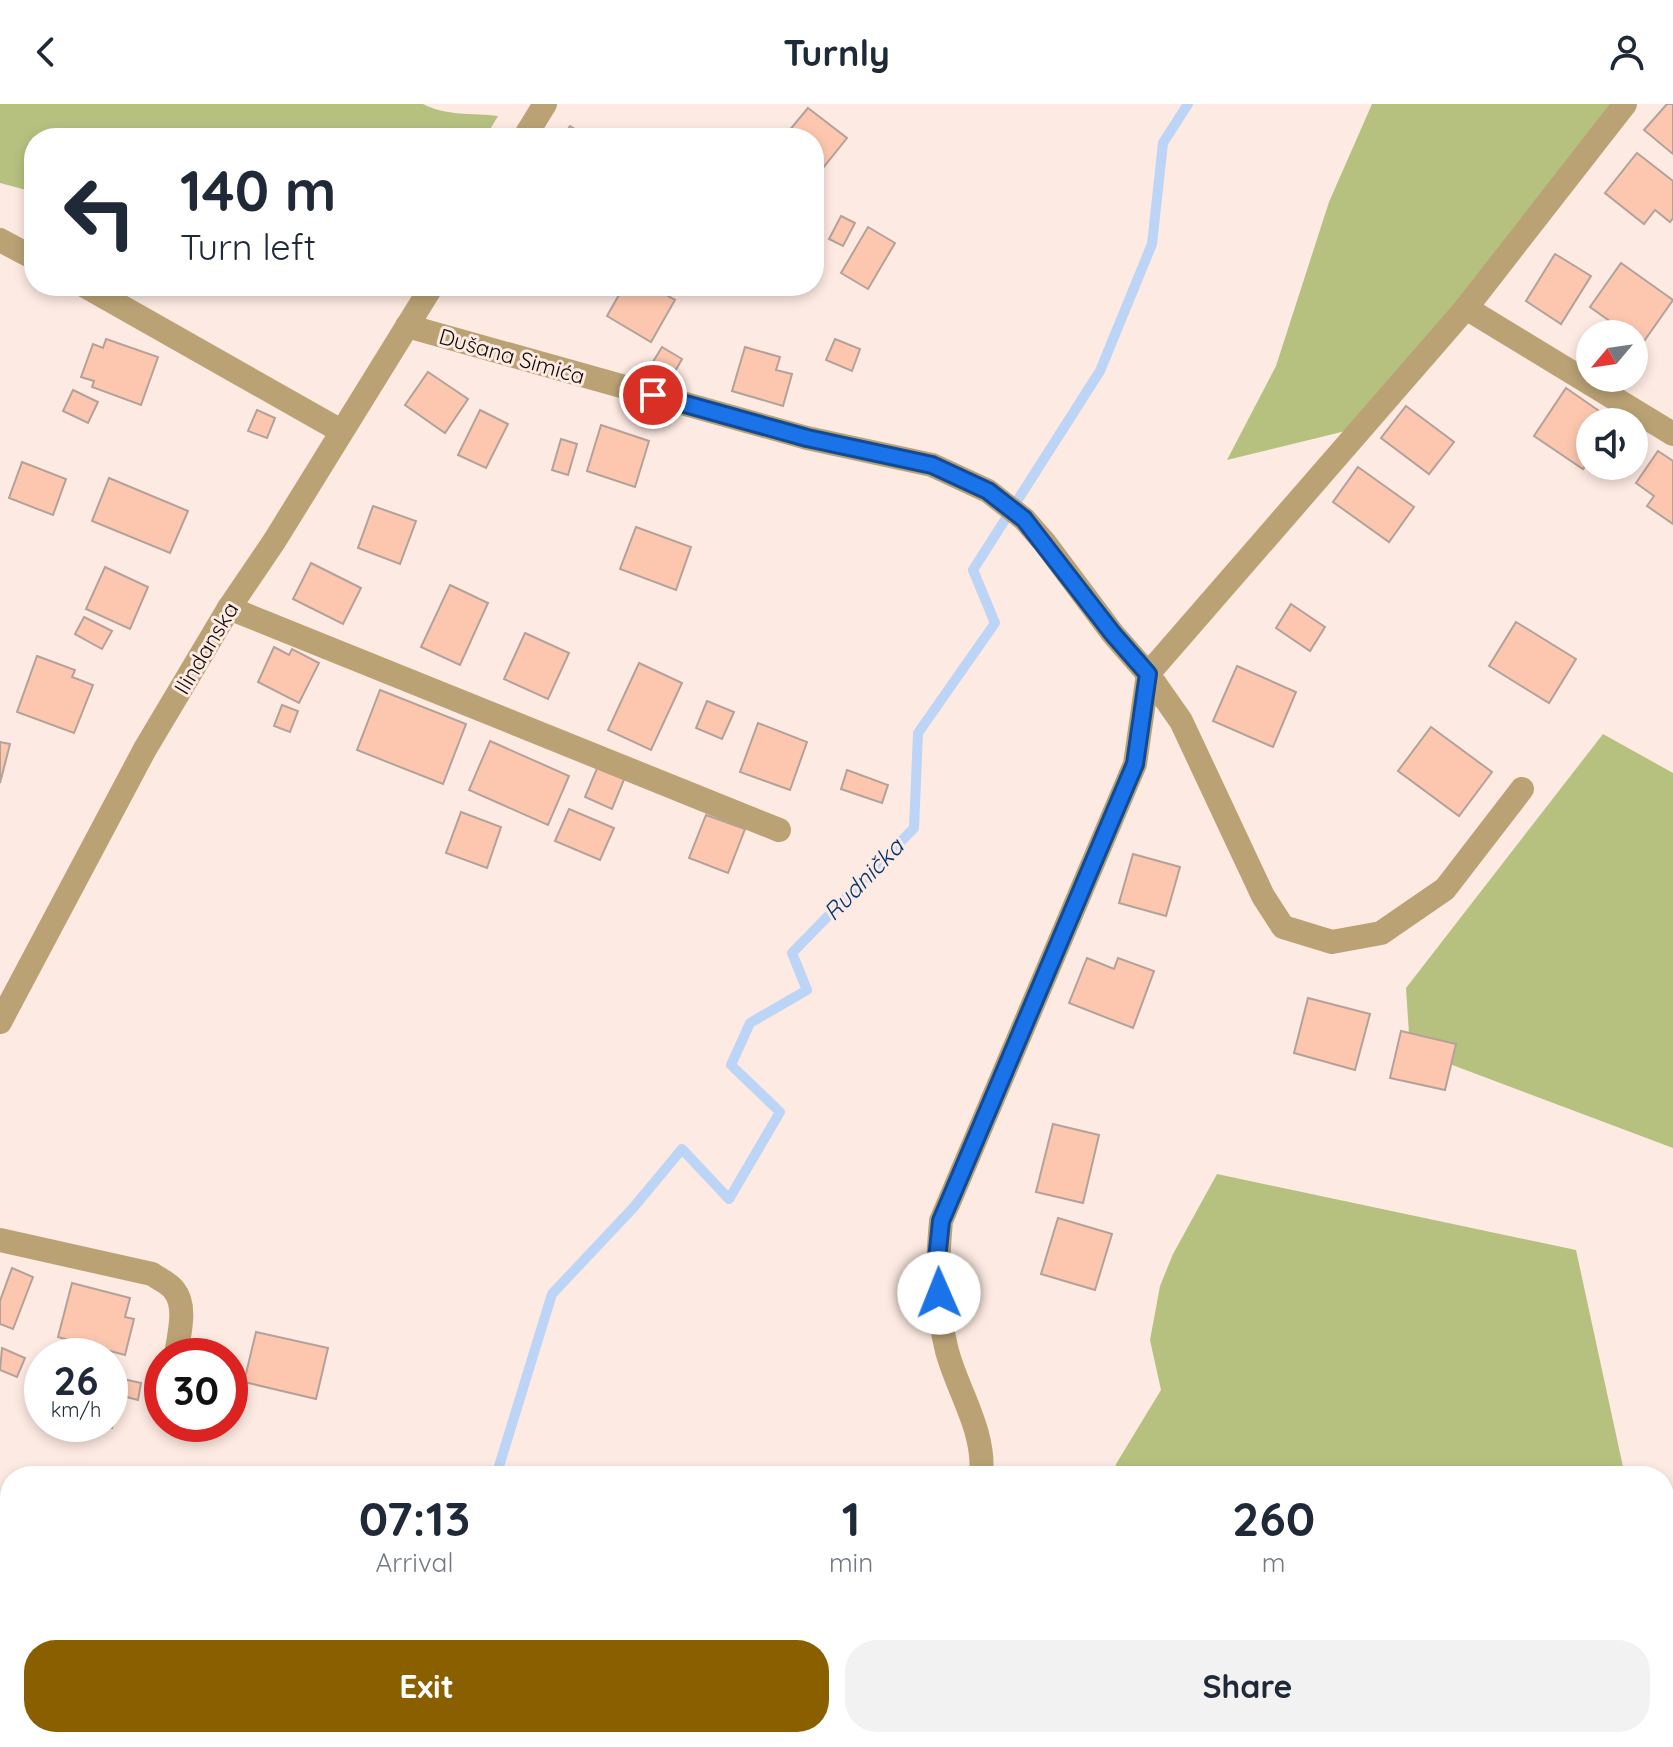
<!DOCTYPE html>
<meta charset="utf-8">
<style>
:root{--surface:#fff;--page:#f2f2f3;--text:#1f2937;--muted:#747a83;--accent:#8a5f00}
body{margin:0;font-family:Quicksand,sans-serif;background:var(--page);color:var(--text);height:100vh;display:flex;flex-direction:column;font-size:30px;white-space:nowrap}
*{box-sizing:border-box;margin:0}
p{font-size:26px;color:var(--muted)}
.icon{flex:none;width:44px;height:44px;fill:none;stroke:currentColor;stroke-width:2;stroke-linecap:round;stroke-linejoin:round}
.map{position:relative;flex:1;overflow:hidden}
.drawer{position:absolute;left:0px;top:1362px;width:1674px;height:282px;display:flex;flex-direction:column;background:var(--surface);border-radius:32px 32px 0 0;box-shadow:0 4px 12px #0003}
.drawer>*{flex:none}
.top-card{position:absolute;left:24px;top:24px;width:800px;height:168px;border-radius:32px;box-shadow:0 4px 12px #0003;background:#fff;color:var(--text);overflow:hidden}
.needle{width:52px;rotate:241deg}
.tools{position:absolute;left:1576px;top:216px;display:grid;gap:16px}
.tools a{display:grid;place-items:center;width:72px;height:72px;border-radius:50%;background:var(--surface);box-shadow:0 4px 12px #0003;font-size:40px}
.speed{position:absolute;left:24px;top:1234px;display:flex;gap:16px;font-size:40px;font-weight:700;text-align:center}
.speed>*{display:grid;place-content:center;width:104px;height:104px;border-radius:50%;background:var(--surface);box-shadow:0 4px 12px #0003;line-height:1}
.speed small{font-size:20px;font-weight:400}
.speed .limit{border:12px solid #d22;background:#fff;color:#111}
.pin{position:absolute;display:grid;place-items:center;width:68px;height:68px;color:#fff;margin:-34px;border:4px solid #fff;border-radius:50%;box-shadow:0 2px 8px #0007}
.me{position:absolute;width:88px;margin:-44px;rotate:359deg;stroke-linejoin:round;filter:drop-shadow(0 0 6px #0008)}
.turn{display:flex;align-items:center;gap:28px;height:168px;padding:0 24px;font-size:36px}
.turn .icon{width:104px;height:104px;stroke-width:2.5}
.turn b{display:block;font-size:56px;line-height:68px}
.eta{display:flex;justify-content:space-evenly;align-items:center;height:136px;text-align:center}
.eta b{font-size:48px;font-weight:700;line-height:56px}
.primary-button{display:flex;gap:16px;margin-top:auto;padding:16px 24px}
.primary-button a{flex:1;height:92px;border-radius:32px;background:var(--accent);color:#fff;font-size:32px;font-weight:700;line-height:92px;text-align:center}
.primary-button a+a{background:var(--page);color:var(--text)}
header{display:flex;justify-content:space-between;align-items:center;height:104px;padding:0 24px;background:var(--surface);font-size:36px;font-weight:700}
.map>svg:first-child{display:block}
</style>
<header><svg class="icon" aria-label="back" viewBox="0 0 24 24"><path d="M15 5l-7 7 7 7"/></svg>Turnly<svg class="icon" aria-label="person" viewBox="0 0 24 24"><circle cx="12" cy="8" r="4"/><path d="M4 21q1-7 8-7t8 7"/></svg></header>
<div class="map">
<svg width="1673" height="1643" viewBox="0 0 1673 1643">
<rect width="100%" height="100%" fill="#fdeae2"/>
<g fill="#b6c180">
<path d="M0,0H423C445,12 473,9 498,12L485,34H34V88L0,79Z"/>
<path d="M1372,0H1625L1366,322L1227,356L1276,262L1329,98Z"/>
<path d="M1603,630L1673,669V1044L1410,945L1406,884Z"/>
<path d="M1217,1070L1576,1146L1625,1372H1113L1116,1360L1161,1286L1150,1236L1160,1182L1173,1150Z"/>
<path d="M222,1634H368L369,1643H225Z"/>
</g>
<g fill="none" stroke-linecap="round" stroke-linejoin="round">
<g stroke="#bcd4f5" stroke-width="10">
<path d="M496,1372L552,1190L633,1104L682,1045L729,1095L780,1008L731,961L750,919L807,886L792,849L914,724L918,629L995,519L973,466L1100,267L1152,140L1163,39L1188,0"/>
<path d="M0,1525L10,1523"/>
<path d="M416,1634L423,1643"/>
</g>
</g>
<g fill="#fdc7af" stroke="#b3a29a" stroke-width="2">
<path d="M1667,0H1673V50L1644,26Z"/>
<path d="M808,4L847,34L815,74L814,34H783Z"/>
<path d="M570,22L589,34H562Z"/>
<path d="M1637,49L1673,77V114L1670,118L1655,106L1644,120L1605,89Z"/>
<path d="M841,112L855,119L843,142L829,135Z"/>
<path d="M868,123L895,139L868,185L841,169Z"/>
<path d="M1555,150L1591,172L1561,220L1526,197Z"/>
<path d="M1621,159L1673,196L1642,240L1634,234V230H1628L1590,203Z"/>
<path d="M624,182H650L675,196L651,238L607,212Z"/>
<path d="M106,235L158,253L141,301L92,283L94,277L81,273L93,240L103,244Z"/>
<path d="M835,235L860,245L852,267L826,256Z"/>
<path d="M662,243L682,255L669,278L648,266Z"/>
<path d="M745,243L780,253L776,266L792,270L783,302L732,287Z"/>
<path d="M428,268L468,295L445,329L405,301Z"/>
<path d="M1566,284L1615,318H1590V355L1583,365L1534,332Z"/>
<path d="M73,286L98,298L88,319L63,307Z"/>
<path d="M1406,302L1454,338L1429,370L1381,334Z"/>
<path d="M257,306L275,314L267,334L248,327Z"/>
<path d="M480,306L508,320L486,364L458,351Z"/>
<path d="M601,321L649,337L635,383L587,367Z"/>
<path d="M561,335L577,340L568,371L552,366Z"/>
<path d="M1658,347L1673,357V420L1647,402L1654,392L1636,379Z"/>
<path d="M22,358L66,375L53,411L9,394Z"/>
<path d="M1358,363L1414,403L1389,438L1333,398Z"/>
<path d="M109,374L188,407L170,449L92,417Z"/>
<path d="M373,402L416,417L400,460L358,444Z"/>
<path d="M636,423L691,443L676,486L620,465Z"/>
<path d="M311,459L361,484L343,520L293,495Z"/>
<path d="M105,463L148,483L130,525L86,505Z"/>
<path d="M450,481L488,499L460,561L421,543Z"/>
<path d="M1291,500L1325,523L1310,547L1276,524Z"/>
<path d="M84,513L112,527L102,545L75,530Z"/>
<path d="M1516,518L1576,555L1549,599L1489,562Z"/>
<path d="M525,529L569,549L548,595L504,575Z"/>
<path d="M274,543L289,551L292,545L319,559L299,599L258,578Z"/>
<path d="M37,552L75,566L72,573L93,581L74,629L17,608Z"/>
<path d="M639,559L682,579L651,646L608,626Z"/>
<path d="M1237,562L1296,588L1273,643L1213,617Z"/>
<path d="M380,586L466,620L443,680L357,646Z"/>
<path d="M707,597L734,608L722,635L696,624Z"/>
<path d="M282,601L298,607L290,628L274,622Z"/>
<path d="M758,619L807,638L790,686L740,668Z"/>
<path d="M1431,623L1492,668L1459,712L1398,667Z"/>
<path d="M490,637L569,672L548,721L469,686Z"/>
<path d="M0,638L10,640L0,679Z"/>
<path d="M598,662L625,673L612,705L585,693Z"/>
<path d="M847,666L888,681L882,699L841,685Z"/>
<path d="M569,705L614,724L600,756L555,737Z"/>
<path d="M461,708L501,723L487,764L446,749Z"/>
<path d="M706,711L745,725L728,769L689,754Z"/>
<path d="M1133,750L1180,763L1166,812L1119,799Z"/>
<path d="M1087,854L1114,865L1118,854L1154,867L1133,924L1069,899Z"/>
<path d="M1308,894L1370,910L1355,966L1294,949Z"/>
<path d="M1401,927L1456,940L1445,986L1390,974Z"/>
<path d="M1053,1020L1099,1031L1083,1099L1036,1088Z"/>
<path d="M1058,1114L1112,1130L1095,1186L1041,1170Z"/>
<path d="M12,1164L33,1173L13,1225L0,1220V1197Z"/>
<path d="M72,1179L130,1194L125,1213L134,1215L125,1251L58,1233Z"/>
<path d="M256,1228L328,1244L316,1295L244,1278Z"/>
<path d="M2,1244L25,1254L17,1273L0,1266Z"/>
<path d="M110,1272L141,1279L138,1296L119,1291L112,1324L96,1320H110Z"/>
</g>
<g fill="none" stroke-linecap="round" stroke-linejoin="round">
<g stroke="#baa275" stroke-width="24">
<path d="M524,34L545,0"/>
<path d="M0,136L34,154"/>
<path d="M85,182L341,327"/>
<path d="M1466,204L1673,330"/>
<path d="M407,222L807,334L932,361L988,387L1024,415L1045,439L1113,530L1148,570L1181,617L1263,792L1283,823L1332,838L1381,829L1445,785L1522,685"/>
<path d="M229,504L779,726"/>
<path d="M0,918L145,645L229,504L275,436L432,182"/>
<path d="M0,1136L152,1170C159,1175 169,1179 174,1186C188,1203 178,1233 176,1252"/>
<path d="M981,1372C986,1328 958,1288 947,1247C936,1204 937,1160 941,1117L1135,660L1148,570L1466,204L1625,0"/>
<path d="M955,1643L956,1634"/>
</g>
</g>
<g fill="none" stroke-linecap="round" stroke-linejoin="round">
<defs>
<path id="route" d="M653,291L807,334L932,361L988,387L1024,415L1113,530L1148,570L1135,660L941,1117L936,1165L939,1189"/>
</defs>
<use href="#route" stroke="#114b97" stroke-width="20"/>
<use href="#route" stroke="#1a73e8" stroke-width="14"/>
</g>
<g text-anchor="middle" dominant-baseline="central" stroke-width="6" stroke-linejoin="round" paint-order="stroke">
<g font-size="22" fill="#130d0a" stroke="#fdeae2">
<text transform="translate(512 252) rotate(16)">Dušana Simića</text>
<text transform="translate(206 544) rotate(-59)">Ilindanska</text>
</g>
<g font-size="24" font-style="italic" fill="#003773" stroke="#fdeae2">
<text transform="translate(863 775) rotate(-46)">Rudnička</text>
</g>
</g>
</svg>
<div class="tools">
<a><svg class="needle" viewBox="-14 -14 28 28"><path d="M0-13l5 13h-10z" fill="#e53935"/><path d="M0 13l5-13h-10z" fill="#747a83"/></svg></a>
<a><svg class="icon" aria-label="sound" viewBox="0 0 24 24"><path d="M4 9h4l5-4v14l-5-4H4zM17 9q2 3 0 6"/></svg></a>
</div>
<div class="speed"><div>26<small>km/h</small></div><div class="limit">30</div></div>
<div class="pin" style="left:653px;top:291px;background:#d93025"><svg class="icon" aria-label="arrive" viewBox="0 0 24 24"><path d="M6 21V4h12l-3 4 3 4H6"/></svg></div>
<svg class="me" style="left:939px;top:1189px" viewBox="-20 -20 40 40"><circle r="19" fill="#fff"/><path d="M0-13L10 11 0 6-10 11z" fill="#1a73e8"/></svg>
<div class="top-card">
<div class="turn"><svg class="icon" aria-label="left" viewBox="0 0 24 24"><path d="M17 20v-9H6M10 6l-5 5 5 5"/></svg><div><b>140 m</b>Turn left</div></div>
</div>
<section class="drawer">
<div class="eta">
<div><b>07:13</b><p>Arrival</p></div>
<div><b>1</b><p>min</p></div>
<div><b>260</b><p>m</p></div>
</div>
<div class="primary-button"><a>Exit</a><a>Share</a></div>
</section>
</div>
